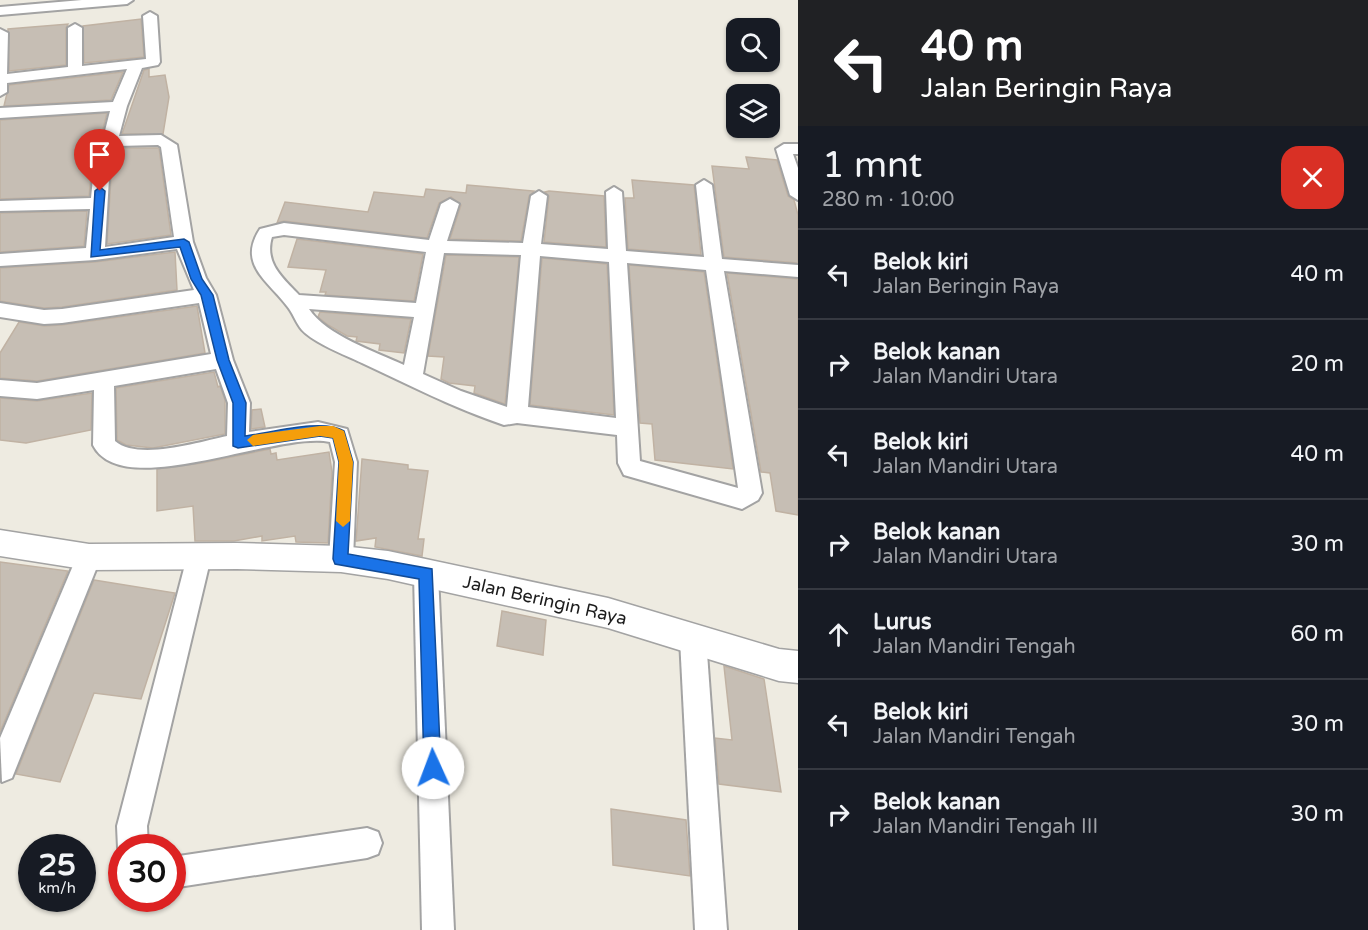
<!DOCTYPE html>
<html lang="id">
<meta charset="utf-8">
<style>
:root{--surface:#171b24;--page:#242831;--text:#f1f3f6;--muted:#9ea1a6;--line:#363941}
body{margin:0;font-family:"Varela Round",sans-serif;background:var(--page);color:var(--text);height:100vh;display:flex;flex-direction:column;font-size:22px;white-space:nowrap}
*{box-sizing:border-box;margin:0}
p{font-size:20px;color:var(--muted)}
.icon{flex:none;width:33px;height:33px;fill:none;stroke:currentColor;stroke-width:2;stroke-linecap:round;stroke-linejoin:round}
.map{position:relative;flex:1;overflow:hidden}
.side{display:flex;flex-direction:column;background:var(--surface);width:570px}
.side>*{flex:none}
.top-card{background:#202124;color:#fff;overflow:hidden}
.fabs{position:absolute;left:726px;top:18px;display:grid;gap:12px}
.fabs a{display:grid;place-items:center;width:54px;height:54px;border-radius:12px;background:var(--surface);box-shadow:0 2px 4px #0004;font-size:30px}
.speed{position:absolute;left:18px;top:834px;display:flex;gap:12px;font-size:30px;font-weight:700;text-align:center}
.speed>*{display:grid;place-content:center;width:78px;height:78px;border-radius:50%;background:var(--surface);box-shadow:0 2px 4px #0004;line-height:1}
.speed small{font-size:15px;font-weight:400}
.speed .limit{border:9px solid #d22;background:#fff;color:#111}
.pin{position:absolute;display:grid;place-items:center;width:51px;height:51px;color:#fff;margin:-62px -26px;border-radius:50% 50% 50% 0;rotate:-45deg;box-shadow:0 0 6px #0007}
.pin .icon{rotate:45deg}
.me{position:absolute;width:66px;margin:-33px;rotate:358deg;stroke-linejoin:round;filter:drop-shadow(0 0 4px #0008)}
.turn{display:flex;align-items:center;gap:21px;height:126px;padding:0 24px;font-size:27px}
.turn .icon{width:78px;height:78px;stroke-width:2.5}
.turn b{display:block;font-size:42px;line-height:51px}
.round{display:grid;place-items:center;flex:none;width:63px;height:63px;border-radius:18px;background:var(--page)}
.overview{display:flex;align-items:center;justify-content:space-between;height:102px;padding:0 24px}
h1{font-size:36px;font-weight:600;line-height:45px}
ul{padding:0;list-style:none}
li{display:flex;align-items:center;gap:18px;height:90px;padding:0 24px;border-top:2px solid var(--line)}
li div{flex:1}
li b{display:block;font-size:22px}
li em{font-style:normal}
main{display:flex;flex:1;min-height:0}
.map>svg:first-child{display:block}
</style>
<main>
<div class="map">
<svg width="798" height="930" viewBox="0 0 798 930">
<rect width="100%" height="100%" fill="#eeebe1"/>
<g fill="#c6beb4" stroke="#c0b2a3" stroke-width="1.5">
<path d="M141,19L144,57L84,63L83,26Z"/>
<path d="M68,24L66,28V65L9,71L8,29Z"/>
<path d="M149,69V77L165,75L169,97L163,134H122L144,70Z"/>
<path d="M123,72L111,100L4,106L9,85Z"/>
<path d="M107,113L91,177L89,196L0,199V120Z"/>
<path d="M119,148H159L171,235L107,244L111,178Z"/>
<path d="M746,157L777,160L788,196L794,200L798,215V263L724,257L712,166L749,169Z"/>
<path d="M632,180L694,185L701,255L628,249L625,198H634Z"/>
<path d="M467,185L534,191L529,196L521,241L450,239L461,205L451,197L439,203L427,238L284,221L277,223L285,202L368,212L374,192L424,197L426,189L466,193Z"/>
<path d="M549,191L604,196L606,247L544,242L549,196L545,192Z"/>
<path d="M87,211L84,246L0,252V213Z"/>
<path d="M297,239L423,254L414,301L325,295L326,292H320L326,270L288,267Z"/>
<path d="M175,252L177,290L62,307L44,308L0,301V268L95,262Z"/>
<path d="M446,255L519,257L505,404L474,393L475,386L449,383L441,379L444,357L428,356Z"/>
<path d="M542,258L607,264L614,415L530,405Z"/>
<path d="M629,265L704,272L733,469L655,460L652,424L640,423Z"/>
<path d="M727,273L798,279V515L776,511L770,473L761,472Z"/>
<path d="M197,306L205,353L37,381L0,378V353L19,322L44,326L62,325Z"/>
<path d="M320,312L411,319L404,353L379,350L380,344L356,341L357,337L347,336L328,325L318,317Z"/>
<path d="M214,372L218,387L220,386L225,400V434L153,448L126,445L117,440L116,388Z"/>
<path d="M92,393L91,430L26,443L0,440V398L37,401Z"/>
<path d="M261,409L265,427L251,429L252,410Z"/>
<path d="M270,449L271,454L276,453L277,460L329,452L332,472L328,543L296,542L295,536L262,541V536L234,541H195L193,506L157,511V469L202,463Z"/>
<path d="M362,459L408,465V469L428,471L418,539H424L422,556L375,547L376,538L356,541Z"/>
<path d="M0,562L68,571L0,732Z"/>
<path d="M94,580L175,593L141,699L94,693L60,782L16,774Z"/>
<path d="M502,611L546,620L543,655L497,646Z"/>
<path d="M724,666L764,679L781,792L719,784L715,738L732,740Z"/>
<path d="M611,809L686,820L690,876L613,865Z"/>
</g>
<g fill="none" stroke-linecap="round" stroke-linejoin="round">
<defs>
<g id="minor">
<path d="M82,0H133L127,4L0,15V7Z"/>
<path d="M150,12L157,16L160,62L158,65L142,68L127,106L119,136L161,135L177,145L193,242L206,278L216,295L233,360L250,403L249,432L318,422L347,429L357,462L353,559L350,567L341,570L332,567L329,559L335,462L330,442C275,431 122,503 93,445L94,390L37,399L0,396V380L37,383L211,354L199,303L62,323L44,324L0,317V303L44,310L62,309L194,290L177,249L95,260L0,266V254L86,248L90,209L0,211V201L91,198L93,178L110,111L0,118V108L113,102L127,69L7,83V92L0,96V29L8,33L7,74L68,67V28L75,24L82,28V66L146,59L143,16ZM158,145L161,147L174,237L105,247L109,178L117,146ZM216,369L228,403L227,436C199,442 138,461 115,441L114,386Z"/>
<path d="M784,144H798V154H793L798,168V200L790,195L776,149Z"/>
<path d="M704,180L712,185L722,259L798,265V277L724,271L762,493L758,500L742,509L624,475L618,463L617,435L517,423L504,425C454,408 409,385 362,363C345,355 314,343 302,330C296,323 293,313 287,306C268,281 237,264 260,229L284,223L429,240L441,204L450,199L459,204L447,241L523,243L531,196L539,191L547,196L541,244L608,249L606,192L614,187L622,192L626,251L704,257L696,185ZM284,235L426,252L416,303L299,295C283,278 264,263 272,237ZM444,253L521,255L507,407L461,391L423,374ZM540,256L609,262L616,418L528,407ZM627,263L706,270L738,488L640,461ZM309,309L414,317L404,365C376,352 326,335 309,309Z"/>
<path d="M89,546L98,549L101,557L12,778L2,782L0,738L80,549Z"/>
<path d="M199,546L208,549L211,557L147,826L148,848H122V857L118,848L117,826L187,557L190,549Z"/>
<path d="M426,563L435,566L438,574L454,930H422L414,574L417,566Z"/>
<path d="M693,626L702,630L706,639L727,930H695L680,639L684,630Z"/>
<path d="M367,828L378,832L382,843L378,854L367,858L172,888V857Z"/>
</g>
<path id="tertiary" d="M0,530L89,544L237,543L341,546L388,551L608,598L779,649L798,651V683L779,681L608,628L388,579L341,572L237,569L89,570L0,556Z"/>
</defs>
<use href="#minor" stroke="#a3a3a3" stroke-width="4"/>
<use href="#tertiary" stroke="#a3a3a3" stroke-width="3"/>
<use href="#minor" fill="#fff" fill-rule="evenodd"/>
<use href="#tertiary" fill="#fff" fill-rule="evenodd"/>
</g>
<path fill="#1a73e8" stroke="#114b97" stroke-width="1.5" d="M100,187L105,191L100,250L184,239L189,242L202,279L213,295L229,360L246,403L245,436C271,433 322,418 344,431L353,462L348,554L432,569L441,768L439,774L433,777L427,774L424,768L419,579L335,564L333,559L339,462L333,438L320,436L238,448L233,446V403L217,360L201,295L191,279L180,247L91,257L95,191Z"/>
<path fill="#f59e0b" d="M320,426H333L344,431L353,462L350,521L343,527L336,521L339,462L333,438L320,436L253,446L247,440L253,435Z"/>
<g text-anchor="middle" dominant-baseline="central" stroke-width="5" stroke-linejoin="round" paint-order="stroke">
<g font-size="18" fill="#1c1c1c" stroke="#fff">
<text transform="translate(545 600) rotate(13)">Jalan Beringin Raya</text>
</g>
</g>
</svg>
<div class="fabs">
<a><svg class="icon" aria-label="search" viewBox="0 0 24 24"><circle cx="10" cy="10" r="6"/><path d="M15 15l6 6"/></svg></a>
<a><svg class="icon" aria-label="layers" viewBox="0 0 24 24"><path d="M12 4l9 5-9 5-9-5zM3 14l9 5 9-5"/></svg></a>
</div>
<div class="speed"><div>25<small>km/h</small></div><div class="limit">30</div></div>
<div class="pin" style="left:100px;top:191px;background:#d93025"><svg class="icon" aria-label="arrive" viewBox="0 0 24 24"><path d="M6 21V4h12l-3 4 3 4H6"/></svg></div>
<svg class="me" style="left:433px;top:768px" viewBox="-20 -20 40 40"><circle r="19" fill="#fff"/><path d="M0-13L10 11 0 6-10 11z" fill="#1a73e8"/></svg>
</div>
<section class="side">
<div class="top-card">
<div class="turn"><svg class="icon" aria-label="left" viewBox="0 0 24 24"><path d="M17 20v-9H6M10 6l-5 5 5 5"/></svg><div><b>40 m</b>Jalan Beringin Raya</div></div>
</div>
<div class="overview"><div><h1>1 mnt</h1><p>280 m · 10:00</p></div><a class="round" style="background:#d93025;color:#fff"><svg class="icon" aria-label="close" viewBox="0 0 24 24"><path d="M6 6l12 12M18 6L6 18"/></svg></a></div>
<ul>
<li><svg class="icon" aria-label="left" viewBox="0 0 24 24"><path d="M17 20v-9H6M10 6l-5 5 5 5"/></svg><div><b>Belok kiri</b><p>Jalan Beringin Raya</p></div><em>40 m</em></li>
<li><svg class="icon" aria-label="right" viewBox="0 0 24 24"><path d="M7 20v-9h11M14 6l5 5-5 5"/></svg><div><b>Belok kanan</b><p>Jalan Mandiri Utara</p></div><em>20 m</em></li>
<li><svg class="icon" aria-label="left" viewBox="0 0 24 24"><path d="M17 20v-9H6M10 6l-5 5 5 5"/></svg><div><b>Belok kiri</b><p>Jalan Mandiri Utara</p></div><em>40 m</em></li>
<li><svg class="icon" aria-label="right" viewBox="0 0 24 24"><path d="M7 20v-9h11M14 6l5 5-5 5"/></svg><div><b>Belok kanan</b><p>Jalan Mandiri Utara</p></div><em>30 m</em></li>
<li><svg class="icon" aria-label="ahead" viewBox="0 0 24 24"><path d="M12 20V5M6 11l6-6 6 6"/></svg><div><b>Lurus</b><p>Jalan Mandiri Tengah</p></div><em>60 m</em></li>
<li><svg class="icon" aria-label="left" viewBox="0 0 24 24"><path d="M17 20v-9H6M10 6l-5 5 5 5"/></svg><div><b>Belok kiri</b><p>Jalan Mandiri Tengah</p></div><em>30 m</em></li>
<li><svg class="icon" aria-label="right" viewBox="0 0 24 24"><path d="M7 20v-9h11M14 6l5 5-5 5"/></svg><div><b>Belok kanan</b><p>Jalan Mandiri Tengah III</p></div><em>30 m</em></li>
</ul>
</section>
</main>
